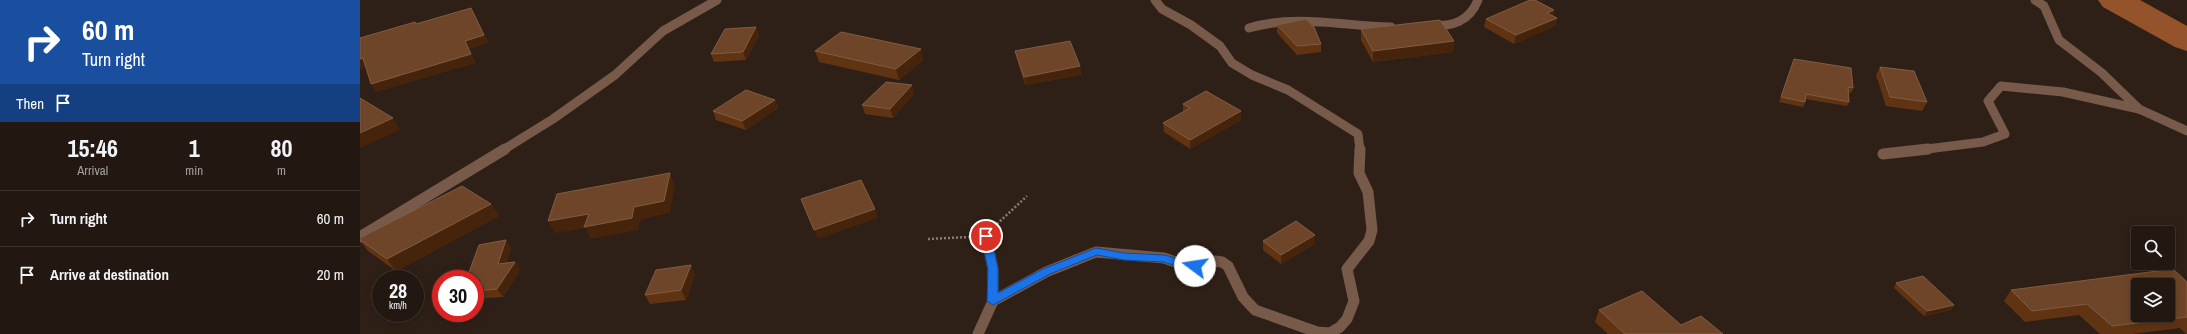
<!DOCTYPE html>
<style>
:root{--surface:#231811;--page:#2b211a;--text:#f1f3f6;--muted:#a3a09f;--line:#403731}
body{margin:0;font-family:"Archivo Narrow",sans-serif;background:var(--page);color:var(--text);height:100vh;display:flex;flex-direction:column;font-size:15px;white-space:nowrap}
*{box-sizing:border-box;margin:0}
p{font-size:13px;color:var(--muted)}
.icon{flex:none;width:22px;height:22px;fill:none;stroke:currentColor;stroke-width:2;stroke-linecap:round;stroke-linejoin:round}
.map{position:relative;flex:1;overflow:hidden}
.side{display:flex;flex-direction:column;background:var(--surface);width:360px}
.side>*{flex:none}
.top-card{background:#1a4fa0;color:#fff;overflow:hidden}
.tools{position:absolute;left:1771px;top:226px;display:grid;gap:8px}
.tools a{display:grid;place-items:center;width:44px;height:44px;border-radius:4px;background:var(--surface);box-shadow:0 2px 10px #0003,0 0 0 1px var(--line);font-size:20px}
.speed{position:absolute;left:12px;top:270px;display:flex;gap:8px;font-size:20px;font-weight:700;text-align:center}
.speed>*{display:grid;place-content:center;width:52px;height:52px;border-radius:50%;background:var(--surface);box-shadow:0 2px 10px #0003,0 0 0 1px var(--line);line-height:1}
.speed small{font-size:10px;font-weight:400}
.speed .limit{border:6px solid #d22;background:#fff;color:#111}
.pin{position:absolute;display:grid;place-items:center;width:34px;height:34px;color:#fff;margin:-17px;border:2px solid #fff;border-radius:50%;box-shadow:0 1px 4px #0007}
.me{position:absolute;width:44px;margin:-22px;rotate:284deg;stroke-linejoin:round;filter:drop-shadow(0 0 3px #0008)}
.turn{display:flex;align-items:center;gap:14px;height:84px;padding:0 16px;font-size:18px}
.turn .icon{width:52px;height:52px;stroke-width:2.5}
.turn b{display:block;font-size:28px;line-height:34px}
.then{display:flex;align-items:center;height:38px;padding:0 16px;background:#0003;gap:8px;font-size:15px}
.eta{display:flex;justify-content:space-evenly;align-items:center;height:68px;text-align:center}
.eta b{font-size:24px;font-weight:800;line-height:28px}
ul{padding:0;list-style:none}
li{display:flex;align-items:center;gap:12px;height:56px;padding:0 16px;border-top:1px solid var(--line)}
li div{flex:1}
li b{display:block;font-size:15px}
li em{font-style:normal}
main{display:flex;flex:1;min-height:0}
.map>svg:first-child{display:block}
</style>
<main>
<section class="side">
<div class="top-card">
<div class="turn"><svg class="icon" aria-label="right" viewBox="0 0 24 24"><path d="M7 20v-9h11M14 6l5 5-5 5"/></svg><div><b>60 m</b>Turn right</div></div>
<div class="then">Then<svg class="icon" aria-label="arrive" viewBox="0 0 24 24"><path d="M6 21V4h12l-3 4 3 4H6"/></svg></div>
</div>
<div class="eta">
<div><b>15:46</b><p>Arrival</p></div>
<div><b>1</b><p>min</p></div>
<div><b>80</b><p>m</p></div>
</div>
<ul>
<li><svg class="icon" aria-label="right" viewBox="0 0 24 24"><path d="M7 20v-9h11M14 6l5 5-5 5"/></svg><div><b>Turn right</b></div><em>60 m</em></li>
<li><svg class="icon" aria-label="arrive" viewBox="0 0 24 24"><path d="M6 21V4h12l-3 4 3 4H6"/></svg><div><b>Arrive at destination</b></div><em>20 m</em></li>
</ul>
</section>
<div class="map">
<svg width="1827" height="334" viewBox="0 0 1827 334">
<rect width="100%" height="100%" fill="#2f2017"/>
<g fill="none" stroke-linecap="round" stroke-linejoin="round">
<path fill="#95532b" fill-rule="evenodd" d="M1738,0H1780L1827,26V51L1815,47L1743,7Z"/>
<g stroke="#897c75" stroke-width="2.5" stroke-dasharray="2 2" stroke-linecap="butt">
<path d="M637,224L667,196"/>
<path d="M568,239L609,237"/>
</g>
<g stroke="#785a4a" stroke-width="9">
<path d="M795,0L802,9L831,25L860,46L872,63L892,75L928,90L998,134L1000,150"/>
<path d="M1675,0L1684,6L1699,40L1742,73L1779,109"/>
<path d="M1071,26C1093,26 1109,22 1118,0"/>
<path d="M889,28C936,14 983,26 1031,27"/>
<path d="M143,150L193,119L255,75L303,31L357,0"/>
<path d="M1559,150L1623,142L1645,134L1628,101L1641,86L1703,92L1779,109L1827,131"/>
</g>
<g stroke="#785a4a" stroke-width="11">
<path d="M1523,154L1568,149"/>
<path d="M0,237L145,149"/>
<path d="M633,301L686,272L736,252L804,258L827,266L855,261L862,262L868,266L883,297L895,310L957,332L970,333L980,327L987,319L994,301L987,269L1009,241L1012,230L1008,192L999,173L1000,149"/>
<path d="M618,334L633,301V269L626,236"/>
</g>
</g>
<g fill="#603313">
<path d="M1194,10L1193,16L1197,18L1195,26L1154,44L1124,27L1126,19Z"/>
<path d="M917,25L961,44V52L937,55L917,33Z"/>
<path d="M396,27L399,36L386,60L354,62L351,54Z"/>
<path d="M1001,29L1094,41L1093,52L1013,62L1001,40Z"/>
<path d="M455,51L563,60L539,80L459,62Z"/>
<path d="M655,51L720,66L721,75L665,85L657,59Z"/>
<path d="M1434,59L1493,88L1491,93L1488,92L1489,102L1487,106L1445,99V102L1443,107L1419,102Z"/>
<path d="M1520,67L1567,102L1562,111L1526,106L1516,75Z"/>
<path d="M554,94L533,118L505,114L502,105Z"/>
<path d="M415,100L418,108L386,130L356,120L353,111Z"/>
<path d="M823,104L881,120L830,149L804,132L803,123L823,112Z"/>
<path d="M131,204L139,216L36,271L8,251L0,240V238Z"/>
<path d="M903,241L954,244L921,264L903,250Z"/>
<path d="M151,248L146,263L155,262L160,270L143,297L115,299V279Z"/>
<path d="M331,265L335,275L326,300L290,304L285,295Z"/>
<path d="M1827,282V334H1826L1820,328L1772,334H1740L1719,315L1665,322L1644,301L1651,290Z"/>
<path d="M1536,283L1594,305L1591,310L1564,316L1534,288Z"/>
<path d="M1239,310L1321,325L1363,334H1248L1235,322Z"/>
</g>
<g fill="#46240c">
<path d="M1194,10L1192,18L1187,13Z"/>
<path d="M115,16L129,43L109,49L116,63L16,92L11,84Z"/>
<path d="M1197,18L1195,26L1154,44L1156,35Z"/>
<path d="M396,27L399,36L386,60L383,52Z"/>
<path d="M1094,41L1093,52L1013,62V51Z"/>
<path d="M561,49L563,60L539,80L536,69Z"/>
<path d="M3,58L9,67L0,69V59Z"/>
<path d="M720,66L721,75L665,85L664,77Z"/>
<path d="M552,85L554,94L533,118L530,109Z"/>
<path d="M415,100L418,108L386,130L382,121Z"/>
<path d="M881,111V120L830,149V140Z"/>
<path d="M33,118L40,130L0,148V133Z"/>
<path d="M310,173L315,185L310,213L281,219L278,230L231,239L225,228L195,233L188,221L229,214L274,207Z"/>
<path d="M131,204L139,216L36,271L27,259Z"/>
<path d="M515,209L518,218L458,239L454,230Z"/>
<path d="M955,235L954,244L921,264V255Z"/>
<path d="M146,240L151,248L143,272L138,264Z"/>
<path d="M155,262L160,270L143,297L137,289Z"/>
<path d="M331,265L335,275L326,300L321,290Z"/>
<path d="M1594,305L1591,310L1564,316L1567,311Z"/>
</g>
<g fill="#6e4528" stroke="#805c42" fill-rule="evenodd">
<path d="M1170,0H1175L1194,10L1187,13L1197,18L1156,35L1126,19Z"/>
<path d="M111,8L124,35L105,41L111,54L11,84L3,58L0,59V38L55,22L56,24Z"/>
<path d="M946,19L954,27L961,44L937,46L917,25Z"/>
<path d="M1080,20L1094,41L1013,51L1001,29Z"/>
<path d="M396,27L383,52L351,54L365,29Z"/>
<path d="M481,32L561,49L536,69L455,51Z"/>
<path d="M710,41L720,66L664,77L655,51Z"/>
<path d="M1434,59L1491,68L1493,88L1488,87L1489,102L1446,94L1445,102L1421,97Z"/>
<path d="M1520,67L1554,71L1567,102L1530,97Z"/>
<path d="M526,82L552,85L530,109L502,105Z"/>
<path d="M386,90L415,100L382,121L353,111Z"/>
<path d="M846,91L881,111L830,140L803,123L830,108L823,104Z"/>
<path d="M0,98L33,118L0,133Z"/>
<path d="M310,173L304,201L274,207L272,218L224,227L229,214L188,221L197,194Z"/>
<path d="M501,180L515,209L454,230L441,199Z"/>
<path d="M102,186L131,204L27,259L0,240V238Z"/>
<path d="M936,221L955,235L921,255L903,241Z"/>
<path d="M146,240L138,264L155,262L137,289L115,291V279H105L108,275L119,245Z"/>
<path d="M331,265L321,290L285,295L296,270Z"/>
<path d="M1813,269L1827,282V317L1752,326L1727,304L1672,311L1651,290ZM1778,285H1808V315H1778Z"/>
<path d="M1563,276L1594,305L1567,311L1536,283Z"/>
<path d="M1282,291L1321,325L1341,316L1363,334H1265L1239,310Z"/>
</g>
<path fill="#1a73e8" stroke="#114b97" d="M626,232L631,236L638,269V293L683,269L736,248L764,253L804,255L839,264L840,266L835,270L827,269L803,262L764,260L737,255L690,274L633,305L627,301L628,269L621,236Z"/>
</svg>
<div class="tools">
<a><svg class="icon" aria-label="search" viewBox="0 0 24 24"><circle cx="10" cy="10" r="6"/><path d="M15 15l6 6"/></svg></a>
<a><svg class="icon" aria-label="layers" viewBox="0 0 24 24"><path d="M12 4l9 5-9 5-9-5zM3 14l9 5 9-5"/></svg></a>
</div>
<div class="speed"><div>28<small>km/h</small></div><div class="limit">30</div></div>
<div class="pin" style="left:626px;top:236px;background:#d93025"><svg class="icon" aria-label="arrive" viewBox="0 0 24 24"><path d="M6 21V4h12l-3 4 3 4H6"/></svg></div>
<svg class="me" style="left:835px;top:266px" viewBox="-20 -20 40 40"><circle r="19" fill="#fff"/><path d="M0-13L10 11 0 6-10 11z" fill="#1a73e8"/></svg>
</div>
</main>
